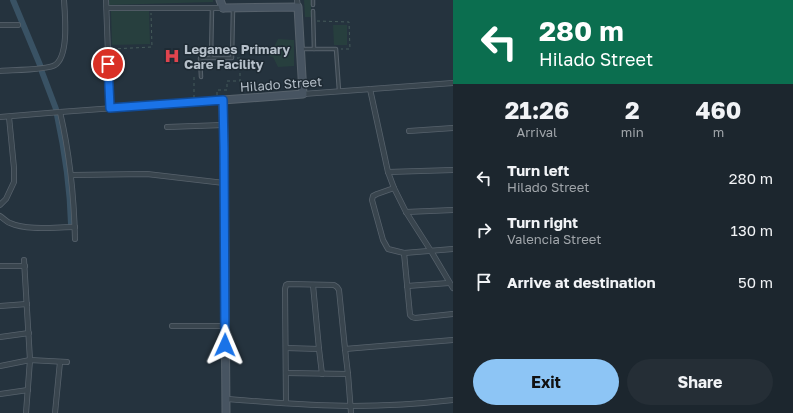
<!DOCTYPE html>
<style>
:root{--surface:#1c262e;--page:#252e36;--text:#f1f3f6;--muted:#a0a5aa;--accent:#8dc5f5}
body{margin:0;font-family:"Golos Text",sans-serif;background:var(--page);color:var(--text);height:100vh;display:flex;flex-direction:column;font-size:15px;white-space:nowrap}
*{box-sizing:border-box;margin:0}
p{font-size:13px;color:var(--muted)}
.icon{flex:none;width:22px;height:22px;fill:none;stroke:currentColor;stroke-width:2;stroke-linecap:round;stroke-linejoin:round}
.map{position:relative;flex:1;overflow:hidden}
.drawer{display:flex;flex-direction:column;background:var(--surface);width:340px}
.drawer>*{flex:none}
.hud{background:#0b6e4f;color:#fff;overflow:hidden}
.pin{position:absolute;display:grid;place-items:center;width:34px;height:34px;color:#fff;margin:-17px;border:2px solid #fff;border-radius:50%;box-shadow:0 1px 4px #0007}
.me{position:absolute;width:44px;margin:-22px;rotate:1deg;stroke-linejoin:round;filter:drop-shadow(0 0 3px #0008)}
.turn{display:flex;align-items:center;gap:14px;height:84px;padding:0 20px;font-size:18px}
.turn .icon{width:52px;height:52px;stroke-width:2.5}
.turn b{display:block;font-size:28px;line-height:34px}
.eta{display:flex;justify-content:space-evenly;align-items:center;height:68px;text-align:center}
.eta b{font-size:24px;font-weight:700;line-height:28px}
.action{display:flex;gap:8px;margin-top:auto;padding:8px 20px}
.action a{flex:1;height:46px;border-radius:24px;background:var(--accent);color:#111;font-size:16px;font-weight:700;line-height:46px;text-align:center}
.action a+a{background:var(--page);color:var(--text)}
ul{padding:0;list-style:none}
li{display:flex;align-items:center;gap:12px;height:52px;padding:0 20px}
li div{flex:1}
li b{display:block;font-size:15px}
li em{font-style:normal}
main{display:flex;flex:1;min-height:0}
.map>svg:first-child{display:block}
</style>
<main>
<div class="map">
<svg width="453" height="413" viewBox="0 0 453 413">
<rect width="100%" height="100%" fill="#25333e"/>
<g fill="#273f3e">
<path d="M109,0H213V2L109,5Z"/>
<path d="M304,0H311V17H305Z"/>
<path d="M149,10L150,44L112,45L111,11Z"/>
<path d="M333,25H347V45H334Z"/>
<path d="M278,39L294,40V66L278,67L273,57L269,56L270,49H273Z"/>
</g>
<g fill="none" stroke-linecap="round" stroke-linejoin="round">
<g stroke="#395264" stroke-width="6">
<path d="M13,0L40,65"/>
<path d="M42,72L56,109"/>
<path d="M57,115C65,152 70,186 71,224"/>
</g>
<defs>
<g id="service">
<path d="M313,0V5"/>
<path d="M313,11L314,49"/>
<path d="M301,49H336L339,91"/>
<path d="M211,58L212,8"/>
<path d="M201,77L200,58H232L233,9"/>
</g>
<g id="minor">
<path d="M106,0L110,108"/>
<path d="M297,0L298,7"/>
<path d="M107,8H223"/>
<path d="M0,25H18"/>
<path d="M0,71C11,70 48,70 55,65C69,56 65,16 64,0"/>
<path d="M370,89L388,172L394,188L406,212L431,251L453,288"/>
<path d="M303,94L453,83"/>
<path d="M60,112C70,155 74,195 75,239"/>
<path d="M0,117L60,112L223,100"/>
<path d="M167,127L223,125"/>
<path d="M409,131L453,128"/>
<path d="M388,172L453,170"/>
<path d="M72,175L147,174L224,183"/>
<path d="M394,188L377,194L373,196L372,200L383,240L388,249L404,253L410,315L412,317L415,318L453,314"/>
<path d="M0,205L6,199L14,182V168L9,117"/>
<path d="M406,212L453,210"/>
<path d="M0,216C3,218 7,222 10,223C28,231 56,227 75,227"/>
<path d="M404,253L453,249"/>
<path d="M24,260L30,360L26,413"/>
<path d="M0,266H25"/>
<path d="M313,285L319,349L322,374"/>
<path d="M407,286L449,283"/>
<path d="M0,306L27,304"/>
<path d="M172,326H226"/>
<path d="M0,337L29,333"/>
<path d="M286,348L319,349"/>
<path d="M345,349L453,340"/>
<path d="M0,366L30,360L67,362"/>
<path d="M286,373L348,374"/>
<path d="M0,394L28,390"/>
<path d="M226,399C268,402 310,406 352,406C386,406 419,404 453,400"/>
<path d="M286,403L285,289L286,285L288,284L334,285L337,287L339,290L345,349L348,374L351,413"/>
<path d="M55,413L60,362"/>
</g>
<g id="secondary">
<path d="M220,0L223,8"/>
<path d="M223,8L298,7L303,94L223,100L224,148L226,413"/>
</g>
</defs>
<use href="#service" stroke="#57626c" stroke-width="4.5"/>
<use href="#minor" stroke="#57626c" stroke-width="6"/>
<use href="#secondary" stroke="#57626c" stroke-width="9"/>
<g stroke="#455b5a" stroke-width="1" stroke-dasharray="3 3" stroke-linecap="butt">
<path d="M317,21L349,22L350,49H341"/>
<path d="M112,49L152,47L151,13"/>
<path d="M217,95V90H227V81H240V58H236"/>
<path d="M194,98V77H196"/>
</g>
<use href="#service" stroke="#39454e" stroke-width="2.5"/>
<use href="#minor" stroke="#39454e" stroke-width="4.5"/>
<use href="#secondary" stroke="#475461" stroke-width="7"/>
</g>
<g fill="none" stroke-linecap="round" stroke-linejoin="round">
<defs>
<path id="route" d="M108,64L110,108L223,100L224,148L225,345"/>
</defs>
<use href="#route" stroke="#114b97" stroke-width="10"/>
<use href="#route" stroke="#1a73e8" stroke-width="7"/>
</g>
<defs>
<symbol id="hospital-bare" viewBox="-9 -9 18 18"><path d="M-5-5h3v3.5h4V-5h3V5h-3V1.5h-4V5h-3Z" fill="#e0444e" stroke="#1e2a33" stroke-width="2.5" paint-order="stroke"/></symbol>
</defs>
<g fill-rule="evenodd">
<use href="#hospital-bare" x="161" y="45" width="22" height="22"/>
</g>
<g text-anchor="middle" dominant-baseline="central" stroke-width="3" stroke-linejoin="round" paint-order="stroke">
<g font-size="13" font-weight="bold" fill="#b5bfc9" stroke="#1e2a33" text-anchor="start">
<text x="184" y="49">Leganes Primary<tspan x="184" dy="15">Care Facility</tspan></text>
</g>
<g font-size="13" fill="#b5bfc9" stroke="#1e2a33">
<text transform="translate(281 84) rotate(-4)">Hilado Street</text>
</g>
</g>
</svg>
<div class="pin" style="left:108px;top:64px;background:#d93025"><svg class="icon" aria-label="arrive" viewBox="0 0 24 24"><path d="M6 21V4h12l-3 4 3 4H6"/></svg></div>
<svg class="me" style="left:225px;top:345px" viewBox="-20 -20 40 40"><path d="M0-17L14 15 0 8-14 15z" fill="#1a73e8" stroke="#fff" stroke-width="4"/></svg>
</div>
<section class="drawer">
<div class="hud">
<div class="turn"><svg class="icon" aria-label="left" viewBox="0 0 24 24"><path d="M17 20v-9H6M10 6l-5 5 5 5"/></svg><div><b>280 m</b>Hilado Street</div></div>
</div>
<div class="eta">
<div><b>21:26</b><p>Arrival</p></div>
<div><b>2</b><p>min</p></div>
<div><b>460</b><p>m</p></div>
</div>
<ul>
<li><svg class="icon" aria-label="left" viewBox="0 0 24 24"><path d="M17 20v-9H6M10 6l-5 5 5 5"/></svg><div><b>Turn left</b><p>Hilado Street</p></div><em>280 m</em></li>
<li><svg class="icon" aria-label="right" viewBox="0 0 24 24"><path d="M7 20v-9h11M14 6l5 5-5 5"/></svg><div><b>Turn right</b><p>Valencia Street</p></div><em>130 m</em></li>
<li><svg class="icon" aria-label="arrive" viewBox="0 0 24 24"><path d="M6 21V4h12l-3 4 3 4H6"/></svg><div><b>Arrive at destination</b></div><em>50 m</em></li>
</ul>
<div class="action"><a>Exit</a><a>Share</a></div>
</section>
</main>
